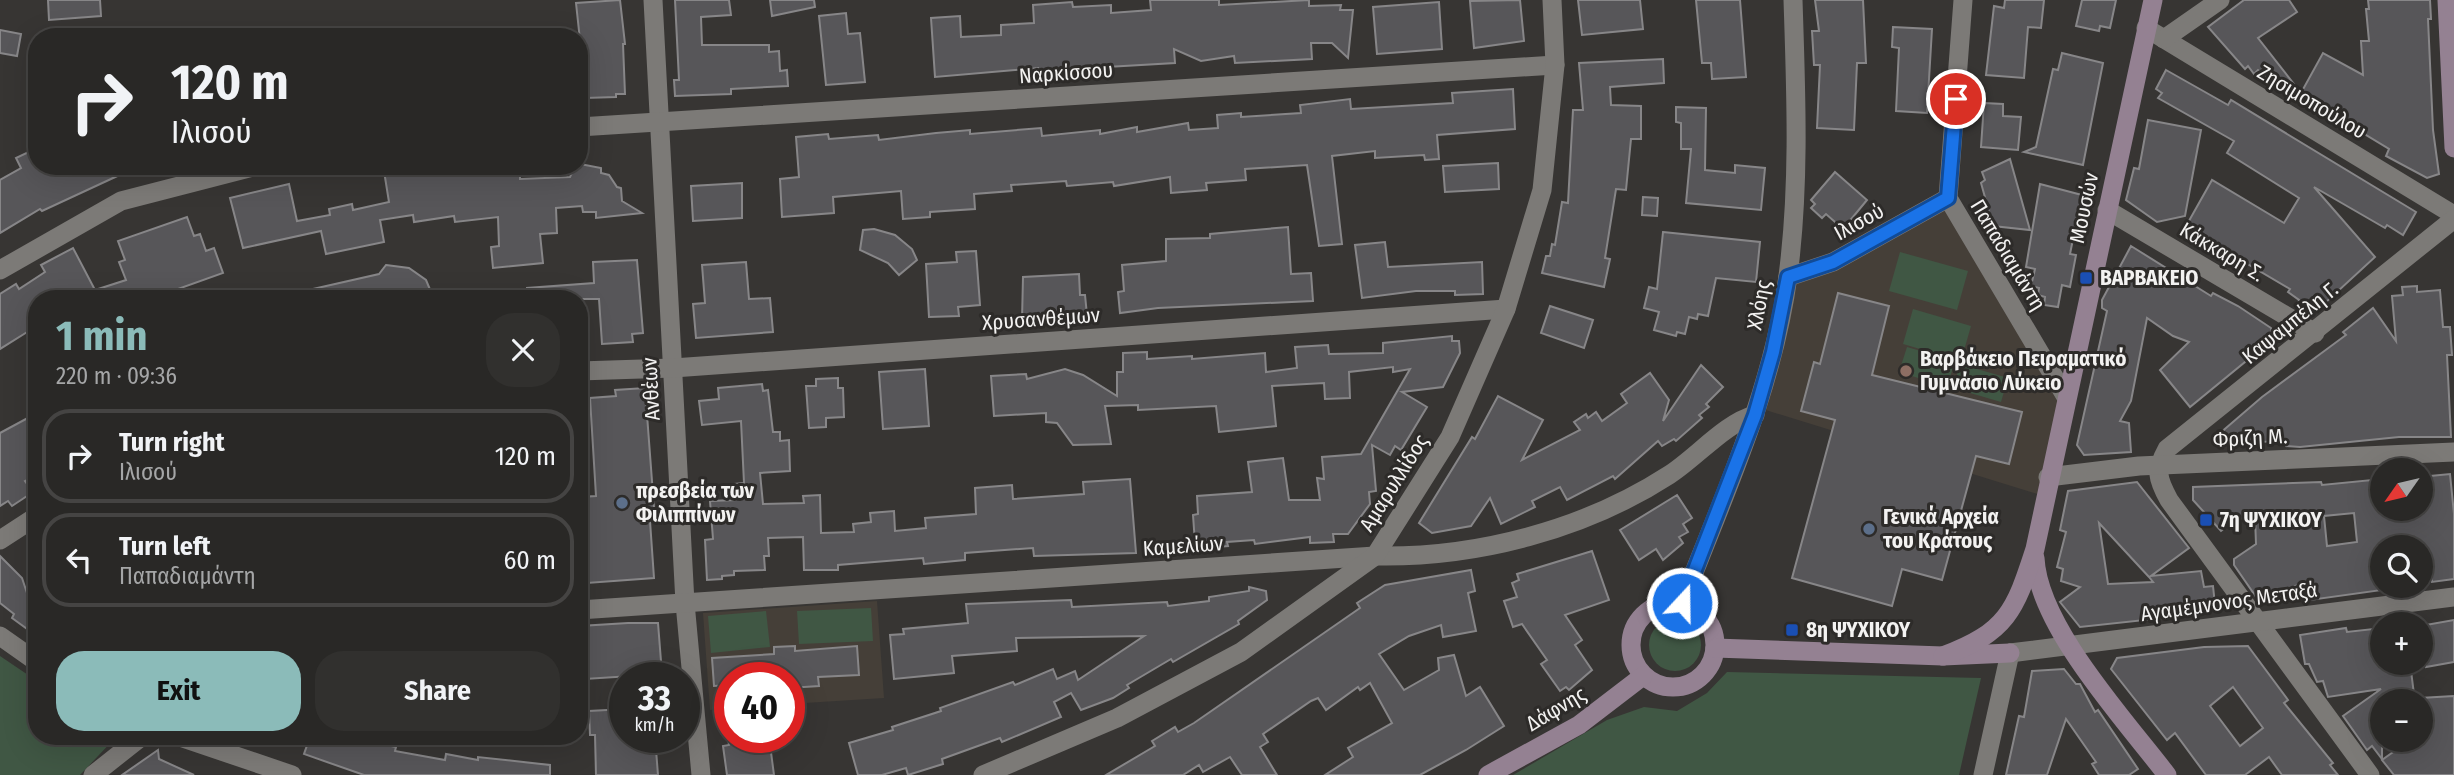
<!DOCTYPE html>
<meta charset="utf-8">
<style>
:root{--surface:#292826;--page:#31302e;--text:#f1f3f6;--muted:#a5a6a7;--line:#454443;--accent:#8bbbb9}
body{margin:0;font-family:"Fira Sans Condensed",sans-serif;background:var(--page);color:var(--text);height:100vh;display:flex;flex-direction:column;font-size:26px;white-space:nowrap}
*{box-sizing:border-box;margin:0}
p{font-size:23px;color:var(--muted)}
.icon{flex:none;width:38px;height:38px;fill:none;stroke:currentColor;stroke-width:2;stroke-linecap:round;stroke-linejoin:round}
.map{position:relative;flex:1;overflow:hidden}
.details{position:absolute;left:28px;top:290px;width:560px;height:455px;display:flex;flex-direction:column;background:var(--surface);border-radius:28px;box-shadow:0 7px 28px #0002,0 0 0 2px var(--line)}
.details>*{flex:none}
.top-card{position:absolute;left:28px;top:28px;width:560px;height:147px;border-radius:28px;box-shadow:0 7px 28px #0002,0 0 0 2px var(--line);background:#292826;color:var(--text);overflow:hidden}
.needle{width:46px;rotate:236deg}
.buttons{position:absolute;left:2370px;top:458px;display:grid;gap:14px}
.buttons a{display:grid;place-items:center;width:63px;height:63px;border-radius:50%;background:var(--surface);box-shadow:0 7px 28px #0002,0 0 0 2px var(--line);font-size:35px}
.speed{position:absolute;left:609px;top:662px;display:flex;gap:14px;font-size:35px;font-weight:700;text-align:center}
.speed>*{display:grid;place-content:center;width:91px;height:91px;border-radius:50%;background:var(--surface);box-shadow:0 7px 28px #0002,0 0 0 2px var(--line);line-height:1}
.speed small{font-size:18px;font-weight:400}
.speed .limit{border:10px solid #d22;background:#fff;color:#111}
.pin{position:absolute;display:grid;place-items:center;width:60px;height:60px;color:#fff;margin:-30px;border:4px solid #fff;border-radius:50%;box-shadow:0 2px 7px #0007}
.me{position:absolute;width:77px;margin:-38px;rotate:21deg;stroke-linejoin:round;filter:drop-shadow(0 0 5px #0008)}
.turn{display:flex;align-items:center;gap:24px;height:147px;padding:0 28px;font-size:32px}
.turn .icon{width:91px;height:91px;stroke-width:2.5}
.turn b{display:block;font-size:49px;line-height:60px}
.round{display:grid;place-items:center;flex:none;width:74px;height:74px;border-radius:28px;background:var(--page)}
.overview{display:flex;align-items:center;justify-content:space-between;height:119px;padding:0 28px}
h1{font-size:42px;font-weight:700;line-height:52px;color:var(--accent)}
.cta{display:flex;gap:14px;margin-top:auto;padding:14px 28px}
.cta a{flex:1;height:80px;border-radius:28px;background:var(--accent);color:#111;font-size:28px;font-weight:700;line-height:80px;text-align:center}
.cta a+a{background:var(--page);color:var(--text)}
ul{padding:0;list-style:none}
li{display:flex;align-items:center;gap:21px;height:94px;margin:0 14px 10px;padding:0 14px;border:4px solid var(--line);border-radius:28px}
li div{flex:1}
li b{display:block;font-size:26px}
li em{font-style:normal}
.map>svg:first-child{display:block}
</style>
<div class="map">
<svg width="2454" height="775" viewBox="0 0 2454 775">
<rect width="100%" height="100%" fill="#373533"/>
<g fill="#453f38">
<path d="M1946,202L2062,399L2044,496L1756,407L1788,280Z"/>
<path d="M877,601L884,698L789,704V677H730V708L710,710L703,613Z"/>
</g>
<g fill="#405744">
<path d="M1900,252L1968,271L1957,310L1889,291Z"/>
<path d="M1913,309L1971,326L1961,361L1903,344Z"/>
<path d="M1907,347L1955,361L1947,387L1899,372Z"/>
<path d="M1960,364L2008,378L2001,402L1953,388Z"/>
<path d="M871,608L873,641L799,644L797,611Z"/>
<path d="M766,611L770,647L711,653L708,616Z"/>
<circle cx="1675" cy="645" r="26"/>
<path d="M0,656L37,681V737H116L80,775H0Z"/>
<path d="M1727,672L1981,678L1959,775H1513L1607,720L1644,707L1677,711L1707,693Z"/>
</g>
<g fill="#575659" stroke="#878688" stroke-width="2" fill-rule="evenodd">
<path d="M48,0H100L101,16L49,20Z"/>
<path d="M620,0L625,44H623L625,94H616V97L585,98V93L579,94V68H583L576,3Z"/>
<path d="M675,0H729L731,15L701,17L702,45H769V52L779,51L780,71L787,70L788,86L731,89V94L675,96L674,80H679Z"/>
<path d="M770,0H814L815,7L772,16Z"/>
<path d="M1150,0H1219V5L1309,0V6L1341,5L1340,10H1353L1348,58L1332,43H1311L1312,59L1235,63L1234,56L1201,61L1174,49L1175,63L1038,71V68L935,77L931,18L960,16L961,37L1001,35V25L1034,23L1033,5L1072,2L1073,7L1111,5V13L1151,10Z"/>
<path d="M1520,0L1524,41L1474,48L1470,1Z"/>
<path d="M1578,0H1640L1643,29L1582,35Z"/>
<path d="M1696,0H1740L1746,77L1712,79L1711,63H1702Z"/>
<path d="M1815,0H1863L1866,63H1857L1854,130L1817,128L1820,65H1814L1812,31H1819Z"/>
<path d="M2005,0H2044L2041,28L2028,27L2024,78L1986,75L1994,6L2004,8Z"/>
<path d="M2082,0H2116L2110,28L2100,26L2099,31L2076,26Z"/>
<path d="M2244,0H2289L2297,12L2258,38L2301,93L2323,53L2363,75L2361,41H2369L2366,9H2369L2368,0H2430L2431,19H2428L2433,130L2439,174L2427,178L2386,156L2389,149L2343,121L2344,118L2278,82L2276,84L2258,70L2254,74L2248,66L2245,69L2208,27Z"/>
<path d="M1439,2L1442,49L1377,54L1373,7Z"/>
<path d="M846,13L848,34L860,33L865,82L826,85L819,16Z"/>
<path d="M1893,27L1932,29L1927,113L1896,111L1899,48L1892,47Z"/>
<path d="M0,30L21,34L17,56L0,53Z"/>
<path d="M2062,53L2103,63L2083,165L2024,152L2036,147L2053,69L2058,70Z"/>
<path d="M1663,59L1664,83L1610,87L1611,105L1641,106V139H1631L1626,190L1616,189L1605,258L1610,259L1604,287L1542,273L1546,256H1550L1552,244L1555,245L1562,202L1568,203L1573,110H1583L1579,63Z"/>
<path d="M2166,70L2228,105L2231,100L2416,212L2403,235L2387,225L2385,228L2314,187L2375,257L2324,304L2315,308L2298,303L2299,300L2288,292L2290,289L2244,262L2243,265L2181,235L2212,180L2284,223L2299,198L2227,153L2234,141L2158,98L2162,93L2156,89Z"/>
<path d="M1513,89L1515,129L1437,135L1439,159L1425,160L1424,155L1375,158V151L1332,156L1342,244L1319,246L1307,165L1245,169L1246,180L1206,183L1207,190L1171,193L1170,177L1114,186L1113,182L1067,186L1066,181L1011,185L1012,191L974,194L975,209L930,212V217L903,219L901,191L833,197L834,213L782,217L780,179L799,177L796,137L828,134L829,139L878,135L879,140L936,133L970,130V134L1041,128L1042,136L1100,130V134L1137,127V132L1188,123L1189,130L1218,128L1217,115L1241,113V117L1301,113L1300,105L1350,99L1351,109L1453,103L1452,93Z"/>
<path d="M1984,103L2003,104V116L2021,117L2018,150L1981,147Z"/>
<path d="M1676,107L1706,108L1705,170L1735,173V165L1765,168L1761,210L1686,203L1691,149H1681V123L1676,122Z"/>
<path d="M2148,120L2201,130L2185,216L2157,222L2126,200L2134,168L2139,169Z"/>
<path d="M37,148V166H139L42,211L40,209L0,233V180L21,168L16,158Z"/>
<path d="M2010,159L2030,230L1993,226L1981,183L1985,180L1982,172Z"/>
<path d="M1498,163L1499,189L1445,192L1443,166Z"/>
<path d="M580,164L601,168V173L609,175L617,187L621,188L622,201L642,213L596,218V212H583L582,206L556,208L557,233L540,234L543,263L493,268L491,247L499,246L498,217L455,222L454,216L414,222L413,215L380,220L384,242L326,254L321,231L243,248L230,198L289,184L297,221L330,215L329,209L352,204L353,210L389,202L384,171L412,167L413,173L440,166H478L479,172L520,171V179L570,177L575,166Z"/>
<path d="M1835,172L1867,200L1843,229L1826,214L1822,218L1811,208L1815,204L1811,200Z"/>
<path d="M742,183V218L693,221L691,186Z"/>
<path d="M2040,184L2082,195L2070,254L2076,255L2070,287L2062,285L2058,307L2044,305L2045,297L2038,295L2039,288L2031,286L2035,269L2026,267Z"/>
<path d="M1643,197L1658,198L1657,216L1642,215Z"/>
<path d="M187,217L194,236L200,234L206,251L214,248L223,273L150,299H37V318L29,323L32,329L0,349V294L16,284L19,289L45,272L41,265L73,248L95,290L126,280L119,262L125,260L118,241Z"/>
<path d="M1288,227L1291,274L1311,273L1313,301L1158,308L1120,313L1118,292L1124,291L1122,265L1166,261V239L1210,238V234Z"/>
<path d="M874,229L895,235L912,249L917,260L899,275L888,263L860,250L863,230Z"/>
<path d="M1663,232L1760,242L1756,282L1716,278L1708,316L1698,314L1697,319L1689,317L1685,334L1677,332L1676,336L1654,330L1659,312L1644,308L1649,287L1657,289Z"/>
<path d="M1385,242L1388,267L1482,262L1483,294L1455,295V291H1416L1362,298L1355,245Z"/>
<path d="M2131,246L2211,296L2213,293L2238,306L2271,328L2273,339L2190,407L2160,370L2189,342L2173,336L2147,318L2131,401L2120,421L2129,423L2131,452L2084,455L2077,445L2107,311L2102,308V300Z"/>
<path d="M976,251L980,305L958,307L959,316L929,317L926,264L957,262L956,252Z"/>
<path d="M637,260L643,333L632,334L633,342L602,344L599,299H527V288L594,283L593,262Z"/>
<path d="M746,262L749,299L770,298L773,332L696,338L693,304L705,303L702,265Z"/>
<path d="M386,265L409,268L426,280L434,299H295V293L379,274Z"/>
<path d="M1079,274L1080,295H1085L1087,315L1022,320L1023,277Z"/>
<path d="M2417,286V292L2440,290L2443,327H2450L2452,355H2447L2451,437H2399L2300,447L2286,446V440L2224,445L2219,434L2262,397L2346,335L2343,332L2373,308L2396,341L2392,296L2403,295L2402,287Z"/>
<path d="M1838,293L1889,306L1872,375L2022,412L2009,464L1976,456L1942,580L1902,569L1892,606L1792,578L1835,420L1801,411L1814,362L1820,364Z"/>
<path d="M1550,306L1593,320L1584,348L1541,333Z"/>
<path d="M1452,336V341H1459L1460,353L1443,387L1402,392L1427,407L1401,450L1395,446L1390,455L1372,445L1376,491L1369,492L1370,504L1348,534H1333L1334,542L1310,543V537L1255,544L1254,540L1227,542L1228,546L1204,548V542L1195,543L1193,515L1198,514L1197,496L1252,492L1248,462L1283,458L1289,500H1320L1317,478L1324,479L1322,457L1361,454L1410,369L1393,372V367L1349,372L1350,398L1325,399L1324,383L1272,386L1276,426L1219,432L1216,406L1138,410V405L1105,406L1111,444L1073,445L1057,423L1046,422V413L994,416L991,376L1026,374L1027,379L1065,369L1083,375L1117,396V372H1123V353L1147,352V359L1192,356V359L1265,353L1266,372L1297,368L1295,347L1328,345L1329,354L1383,353V343Z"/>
<path d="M1701,365L1723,387L1706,404L1709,407L1699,415L1702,418L1676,441L1674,439L1662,446L1658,441L1615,479L1613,476L1567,500L1560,487L1532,501L1535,507L1501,524L1490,498L1471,526L1432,533L1419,523L1472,437L1475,439L1498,396L1543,420L1522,460L1580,430L1574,422L1586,414L1588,418L1596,412L1602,421L1627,403L1621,394L1650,373L1669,400L1663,421Z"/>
<path d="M925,369L929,426L883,429L879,372Z"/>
<path d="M838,378V388H843L844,417L826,418V427L809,428L806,386H816V379Z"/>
<path d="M762,384L763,391L768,390L773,432H780V441L789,440L790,471L760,473L763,504L804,503L803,496L820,495L821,533L854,532L853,524L871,522L870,513L894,511L895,531L926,528L925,518L976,514L975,488L1012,485L1013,499L1084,494L1083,482L1130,479L1136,553L1034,556L1033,548L965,553V560L924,564L923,558L838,565V570H804L803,537L768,538L769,556H764L765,570L734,571V575L722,576V579L707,580L705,540L713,539L710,501L736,500L735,484L744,483L741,421L702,425L699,401L719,399L718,388Z"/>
<path d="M645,388L655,521H650L654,578L587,583L579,497L596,496L590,398L616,396L615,390Z"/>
<path d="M37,413V475L25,481L33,492L12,506L8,501L0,506V433Z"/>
<path d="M2450,474L2454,514V579L2432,582L2427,548H2382V590L2303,601L2300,583L2276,599L2274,595L2261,604L2234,565V559L2256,544L2255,517L2236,519L2221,531L2193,500V487L2321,482L2322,485L2382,479V509H2420V477ZM2354,513L2357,542L2327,546L2324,516Z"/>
<path d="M2137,482L2189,548L2151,576L2201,571L2204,587L2213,586L2215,605L2199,607L2201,614L2080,627L2060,602L2080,587L2061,581L2063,569L2057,567L2066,532L2060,530L2068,491ZM2099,523L2149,577L2153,582L2108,584Z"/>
<path d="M1677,495L1692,518L1683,524L1688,532L1679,537L1683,543L1663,560L1656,549L1639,560L1620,530Z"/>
<path d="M1592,551L1609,600L1565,615L1582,640L1575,645L1592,670L1569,690L1566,687L1560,691L1541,664L1547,660L1522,624L1513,627L1504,601L1517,597L1512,583L1519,580L1517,574Z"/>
<path d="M0,556L22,578L28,596L37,590V621L30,631L12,618L14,614L0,603Z"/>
<path d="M1471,570L1475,591L1468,593L1476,631L1443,637L1441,625L1409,636L1379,654L1404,690L1439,670L1438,658L1454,655L1466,696L1480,687L1504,726L1466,750L1420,775H1325L1353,757L1348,748L1392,723L1370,683L1360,690L1358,687L1326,710L1318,698L1311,701L1263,734L1268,742L1260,747L1277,775H1242L1230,757L1203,772L1199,765L1183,775H1106L1155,746L1152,741L1175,727L1178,732L1194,723L1360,608L1357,603L1385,585Z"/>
<path d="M1249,587L1266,591L1267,600L1238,621L1239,624L1173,662L1171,659L1127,685L1129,688L1113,698L1081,710L1071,693L1054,702L1061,717L1002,742L1000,738L942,759L943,764L908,775L906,768L882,775H858L849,743L893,730L892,727L941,711L940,708L1013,682L1015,685L1053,669L1057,679L1075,671L1078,680L1144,636L1016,638L1017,651L952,656L954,673L894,679L890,635L904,634L903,629L968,623L966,604L1071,600L1072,607L1167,602L1168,606L1209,601V597L1249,591Z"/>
<path d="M2454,620V662L2426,667L2420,626Z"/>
<path d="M628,623H658L662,674L585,679L580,626Z"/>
<path d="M2346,628L2347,632L2382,628V663H2410L2415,702H2382V759L2372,746L2367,750L2343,716L2381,689L2328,697L2323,681L2317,682L2309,664H2305L2300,635Z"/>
<path d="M795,646V651L857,646L859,675L818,677L819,686L789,688V677H730V685L714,686L712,658L774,654V647Z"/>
<path d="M2248,646L2288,700L2284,703L2333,763L2330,765L2338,775H2282L2269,757L2245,775H2206L2175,733L2167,740L2111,669L2117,658L2204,647ZM2233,687L2263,728L2240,746L2210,706Z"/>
<path d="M2064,669L2076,684H2080L2095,712L2098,710L2138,769L2129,775H2099L2092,764L2096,762L2066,719L2047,775H2006L2019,716L2024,717L2032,671Z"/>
<path d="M2454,696V775H2394L2382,760L2410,740H2420V698Z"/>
<path d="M625,709V737H655L658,775H596L595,735H590L589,711Z"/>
<path d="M310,737H393L391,746L396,747L395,751L445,760L446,754L478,760V757L550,765V775H364L304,754Z"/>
<path d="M728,737H769L774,775H727L723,746L729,745Z"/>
<path d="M158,750L159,759L194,775H122Z"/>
</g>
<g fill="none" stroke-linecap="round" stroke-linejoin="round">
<g stroke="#7c7a77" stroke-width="19">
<path d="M653,0L685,603L701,775"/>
<path d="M1963,0L1948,198L2066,397"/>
<path d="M2146,28L2454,215"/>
<path d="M2164,39L2220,0"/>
<path d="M579,127L1555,65"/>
<path d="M2107,210L2315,333"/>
<path d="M0,270L121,201L257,166"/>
<path d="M1788,277L1833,262L1948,198"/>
<path d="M579,371L673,368L1506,309"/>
<path d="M0,540L37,516"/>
<path d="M579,610L1375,556C1476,558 1584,530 1669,475C1697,457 1725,423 1755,415"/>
<path d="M0,636L37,662"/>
<path d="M180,737L292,775"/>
<path d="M93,775L141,737"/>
<path d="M983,775L1117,718L1241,652L1375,556L1450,437L1506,309L1542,190L1555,65L1552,0"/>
<path d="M1983,775L2010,653"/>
<path d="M2370,775L2169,500C2157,478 2155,471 2167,449L2454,219"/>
</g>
<g stroke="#7c7a77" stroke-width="19">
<path d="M2048,477L2139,466L2454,452"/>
<path d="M1682,603C1723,497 1773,390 1788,276C1800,184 1796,92 1793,0"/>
<path d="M2010,653L2454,597"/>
</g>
<g stroke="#948192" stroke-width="19">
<path d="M2447,0L2454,148"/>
<path d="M2035,558C2038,626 2125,720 2167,775"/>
<circle cx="1673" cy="645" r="42"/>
<path d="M1715,648L1943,656L2010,653"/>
<path d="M1943,656C2007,632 2015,611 2035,549L2153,0"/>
<path d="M1488,775L1579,725L1643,676"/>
</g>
</g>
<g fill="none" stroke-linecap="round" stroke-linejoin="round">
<defs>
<path id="route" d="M1682,603L1755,415L1773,352L1788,277L1833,262L1948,198L1956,99"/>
</defs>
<use href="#route" stroke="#114b97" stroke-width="18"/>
<use href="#route" stroke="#1a73e8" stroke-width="12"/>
</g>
<g fill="#1a4fb4" stroke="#2d2b29" stroke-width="2.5">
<rect x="2079" y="271" width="14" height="14" rx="3.5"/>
<rect x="2199" y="513" width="14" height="14" rx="3.5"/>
<rect x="1785" y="623" width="14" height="14" rx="3.5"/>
</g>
<circle fill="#8d6e63" stroke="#2d2b29" stroke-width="2.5" cx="1906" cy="371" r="7"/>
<g fill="#5c6f8a" stroke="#2d2b29" stroke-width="2.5">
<circle cx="622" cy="503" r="7"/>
<circle cx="1869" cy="529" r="7"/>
</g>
<g text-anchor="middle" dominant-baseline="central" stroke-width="6" stroke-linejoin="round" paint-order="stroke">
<g font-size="21" fill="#f3f2f1" stroke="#2d2b29">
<text transform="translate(1066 73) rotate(-4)">Ναρκίσσου</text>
<text transform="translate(2312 102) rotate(31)">Ζησιμοπούλου</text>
<text transform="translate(2084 208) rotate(-78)">Μουσών</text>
<text transform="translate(1859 222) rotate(-29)">Ιλισού</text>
<text transform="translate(2222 252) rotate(31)">Κάκκαρη Σ.</text>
<text transform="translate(2008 255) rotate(59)">Παπαδιαμάντη</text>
<text transform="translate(1759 305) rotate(-79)">Χλόης</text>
<text transform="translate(1041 319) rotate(-4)">Χρυσανθέμων</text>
<text transform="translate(2290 323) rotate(-39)">Καψαμπέλη Γ.</text>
<text transform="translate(651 389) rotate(-93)">Ανθέων</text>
<text transform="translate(2250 438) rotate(-3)">Φριζη Μ.</text>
<text transform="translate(1394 483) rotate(-58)">Αμαρυλλίδος</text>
<text transform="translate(1183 546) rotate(-4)">Καμελίων</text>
<text transform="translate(2229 602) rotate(-8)">Αγαμέμνονος Μεταξά</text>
<text transform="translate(1556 709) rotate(-31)">Δάφνης</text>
</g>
<g font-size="21" font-weight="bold" fill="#f3f2f1" stroke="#2d2b29" text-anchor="start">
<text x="2100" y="278">ΒΑΡΒΑΚΕΙΟ</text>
<text x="1920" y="359">Βαρβάκειο Πειραματικό<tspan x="1920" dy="24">Γυμνάσιο Λύκειο</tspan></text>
<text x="636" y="491">πρεσβεία των<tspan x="636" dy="24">Φιλιππίνων</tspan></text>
<text x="1883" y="517">Γενικά Αρχεία<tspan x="1883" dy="24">του Κράτους</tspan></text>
<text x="2220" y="520">7η ΨΥΧΙΚΟΥ</text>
<text x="1806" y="630">8η ΨΥΧΙΚΟΥ</text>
</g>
</g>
</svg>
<div class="buttons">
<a><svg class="needle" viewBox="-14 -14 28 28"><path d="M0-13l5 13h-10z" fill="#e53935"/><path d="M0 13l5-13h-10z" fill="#a5a6a7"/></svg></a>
<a><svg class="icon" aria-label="search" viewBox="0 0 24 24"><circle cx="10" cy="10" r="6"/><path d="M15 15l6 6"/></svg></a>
<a>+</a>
<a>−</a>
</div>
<div class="speed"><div>33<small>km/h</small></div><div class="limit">40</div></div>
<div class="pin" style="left:1956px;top:99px;background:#d93025"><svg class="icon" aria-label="arrive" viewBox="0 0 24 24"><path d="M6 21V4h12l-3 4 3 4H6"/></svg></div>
<svg class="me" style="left:1682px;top:603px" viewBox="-20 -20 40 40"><circle r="17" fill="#1a73e8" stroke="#fff" stroke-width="3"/><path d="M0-11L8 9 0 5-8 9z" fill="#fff"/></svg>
<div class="top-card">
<div class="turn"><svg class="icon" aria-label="right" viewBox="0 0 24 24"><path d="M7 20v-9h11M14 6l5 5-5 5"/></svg><div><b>120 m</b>Ιλισού</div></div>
</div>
<section class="details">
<div class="overview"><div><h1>1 min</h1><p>220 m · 09:36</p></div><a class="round"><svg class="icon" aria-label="close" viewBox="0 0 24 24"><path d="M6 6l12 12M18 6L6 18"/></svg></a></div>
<ul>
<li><svg class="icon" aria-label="right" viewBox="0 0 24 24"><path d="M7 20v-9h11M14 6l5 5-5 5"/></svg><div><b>Turn right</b><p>Ιλισού</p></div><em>120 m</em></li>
<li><svg class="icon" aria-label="left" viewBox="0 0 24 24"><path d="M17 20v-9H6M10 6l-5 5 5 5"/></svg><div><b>Turn left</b><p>Παπαδιαμάντη</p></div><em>60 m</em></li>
</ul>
<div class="cta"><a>Exit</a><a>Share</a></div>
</section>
</div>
